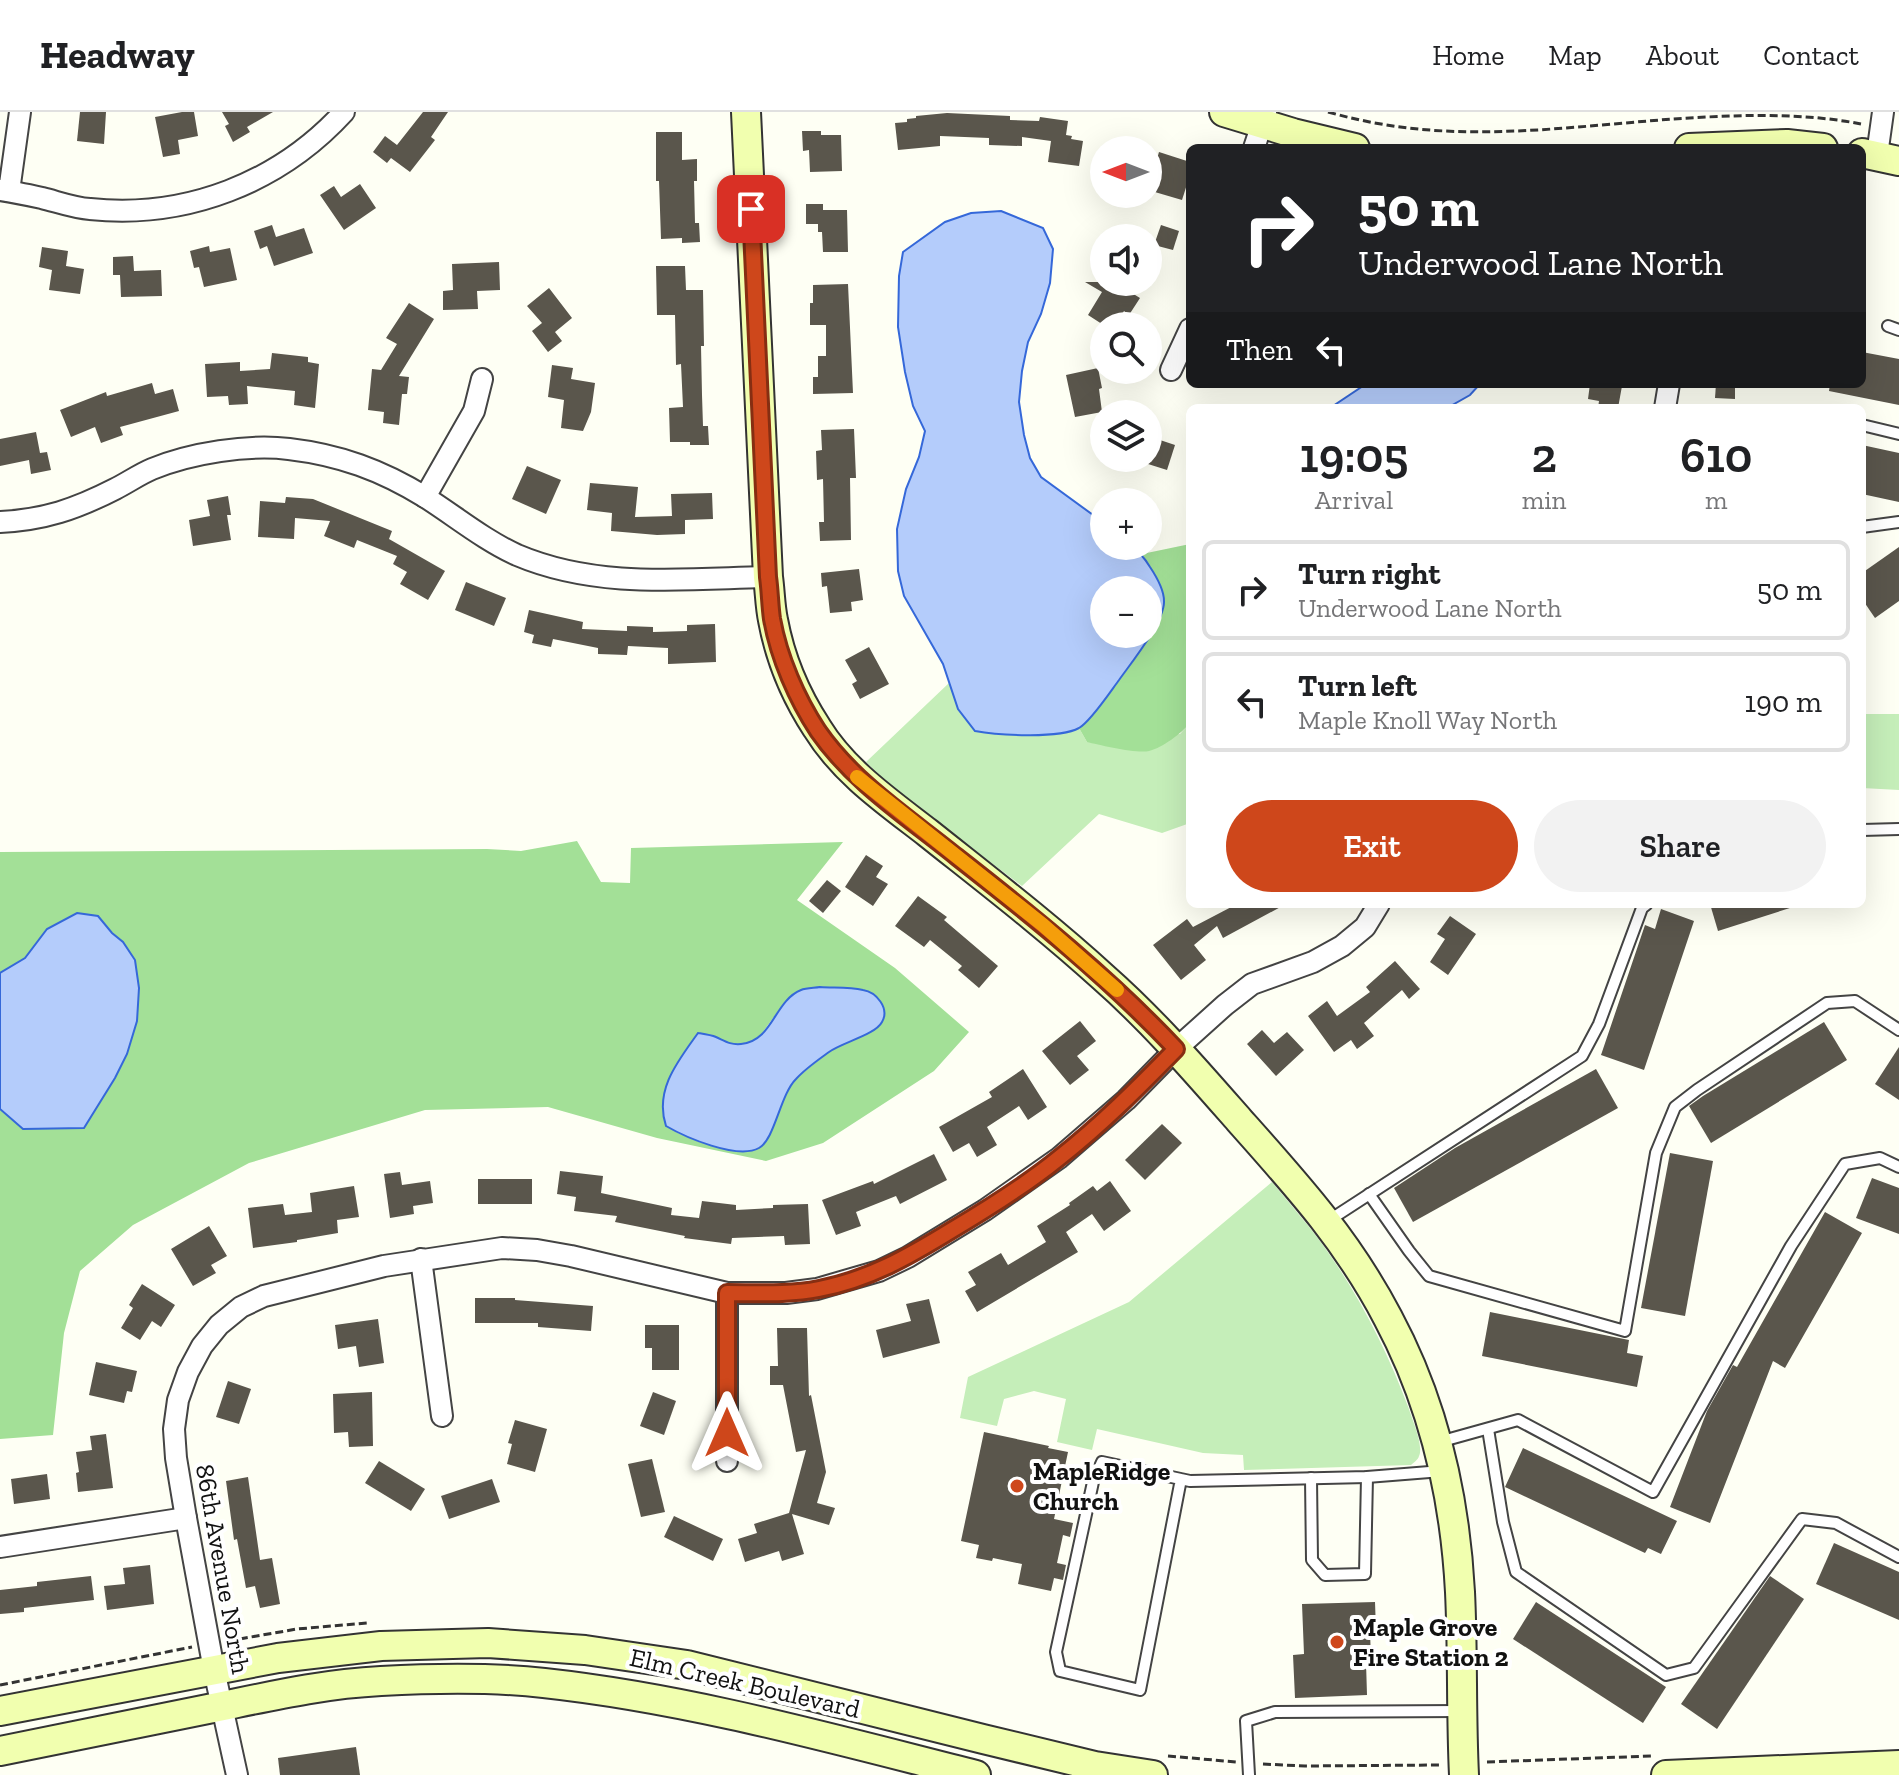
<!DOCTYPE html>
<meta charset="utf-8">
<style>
:root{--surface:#fff;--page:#f2f2f2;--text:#202124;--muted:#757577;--line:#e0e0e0;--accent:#ce471b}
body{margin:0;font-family:"Zilla Slab",serif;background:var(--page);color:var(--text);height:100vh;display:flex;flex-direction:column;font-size:30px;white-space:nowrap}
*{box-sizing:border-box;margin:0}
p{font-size:26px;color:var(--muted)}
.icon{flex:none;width:44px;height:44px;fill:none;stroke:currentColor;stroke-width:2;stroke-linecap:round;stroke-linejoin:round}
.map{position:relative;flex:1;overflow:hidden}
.details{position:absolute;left:1186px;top:292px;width:680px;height:504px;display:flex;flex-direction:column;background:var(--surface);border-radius:12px;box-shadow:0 8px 32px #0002}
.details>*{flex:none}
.top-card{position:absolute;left:1186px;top:32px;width:680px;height:244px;border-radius:12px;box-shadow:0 8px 32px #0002;background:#202124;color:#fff;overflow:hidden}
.needle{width:52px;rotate:270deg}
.tools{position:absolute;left:1090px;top:24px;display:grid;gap:16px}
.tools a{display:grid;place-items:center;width:72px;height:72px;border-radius:50%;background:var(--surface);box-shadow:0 8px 32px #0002;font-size:40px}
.pin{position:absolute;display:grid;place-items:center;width:68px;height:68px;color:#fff;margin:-34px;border-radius:16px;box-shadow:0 4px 12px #0006}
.me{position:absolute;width:88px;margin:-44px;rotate:0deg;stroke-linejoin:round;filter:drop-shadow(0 0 6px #0008)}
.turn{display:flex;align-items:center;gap:28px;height:168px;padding:0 40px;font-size:36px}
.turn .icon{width:104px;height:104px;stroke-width:2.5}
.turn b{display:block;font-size:56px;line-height:68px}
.then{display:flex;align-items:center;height:76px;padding:0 40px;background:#0003;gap:16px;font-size:30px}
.eta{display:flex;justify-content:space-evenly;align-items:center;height:136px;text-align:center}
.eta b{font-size:48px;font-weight:600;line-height:56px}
.cta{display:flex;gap:16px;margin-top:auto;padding:16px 40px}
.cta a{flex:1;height:92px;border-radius:48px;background:var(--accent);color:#fff;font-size:32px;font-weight:600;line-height:92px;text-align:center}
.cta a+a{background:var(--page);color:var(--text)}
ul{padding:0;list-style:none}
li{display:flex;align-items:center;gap:24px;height:100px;margin:0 16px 12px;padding:0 24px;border:4px solid var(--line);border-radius:12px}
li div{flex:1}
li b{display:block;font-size:30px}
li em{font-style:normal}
header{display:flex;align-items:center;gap:48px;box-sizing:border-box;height:112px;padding:0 40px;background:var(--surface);border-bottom:2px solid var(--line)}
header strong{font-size:38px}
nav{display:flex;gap:44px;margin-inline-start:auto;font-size:28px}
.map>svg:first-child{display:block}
</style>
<header>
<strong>Headway</strong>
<nav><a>Home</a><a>Map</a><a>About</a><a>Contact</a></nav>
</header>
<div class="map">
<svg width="1899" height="1663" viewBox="0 0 1899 1663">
<rect width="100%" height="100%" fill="#fefff4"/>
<g fill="#c5eeb9">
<path d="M949,571L958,597L997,623L1054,622L1079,616L1087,630L1180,622L1190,611V711L1162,721L1099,702L1022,774L889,674L866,650Z"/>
<path d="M1862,602H1899V678L1862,676Z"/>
<path d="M1272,1070C1289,1091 1307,1111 1323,1133C1359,1183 1387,1238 1409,1297C1412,1307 1424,1334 1419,1344C1418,1348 1414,1350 1411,1353L1244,1358L1243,1343L1203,1341L1097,1317L1092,1338L1057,1330L1066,1287L1034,1279L1004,1287L997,1314L960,1306L968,1265L1129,1190Z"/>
</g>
<g fill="#a3e097" fill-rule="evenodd">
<path d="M1190,432V611C1182,621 1162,636 1149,639C1138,642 1099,633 1087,630L1079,616C1099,595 1161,520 1164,493C1166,480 1149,454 1142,442Z"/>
<path d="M577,729L601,770L630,771L631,736L843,730L797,788L895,856L969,920L934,959L823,1031L766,1049L657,1026L548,995L425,998L249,1051L133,1113L80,1159L64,1221L53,1323L0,1327V997L23,1017L84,1016L115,966L135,848L123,830L112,821L98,804L47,817L25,846L0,861V740L487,737L521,739ZM820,875L841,877L870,920L830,939L794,968L782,989L768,1025L734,1039L699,1030L678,1021L666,1014L714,924L728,932H740L757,928L784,891Z"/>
</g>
<g fill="#b4ccfb" stroke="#3568d9" stroke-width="2" fill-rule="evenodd">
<path d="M1001,99L1043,116L1053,137L1050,171L1041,202L1028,230L1022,259L1019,290L1024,323L1030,346L1041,365L1104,411V434C1129,434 1136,432 1150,455C1156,464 1164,477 1164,489C1165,509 1131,551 1119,568C1110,580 1091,609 1079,616C1059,627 997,623 975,619L958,597L943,552L904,484L898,459L897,417L906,377L919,345L925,319L913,294L905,260L898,215L899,164L903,140L945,110L971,101ZM1104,478H1148V522H1104Z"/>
<path d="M1366,272H1480L1470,283L1447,296H1330Z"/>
<path d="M77,801L98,804L112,821L123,830L135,848L139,876L137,909L127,942L115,966L84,1016L23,1017L0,997V861L25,846L47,817Z"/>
<path d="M820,875C834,876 849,875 863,878C876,880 890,896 882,910C875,923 843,930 829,940C818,948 805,957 796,967C780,983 775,1027 759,1036C737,1048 685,1025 666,1014C654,978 678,949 698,921C704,922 711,923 716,925C725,929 730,933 741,932C773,929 774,889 801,878C806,876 814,876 820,875Z"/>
</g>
<g fill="#5a564c">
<path d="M80,0H106L104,32L77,29Z"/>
<path d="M182,0H194L198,24L178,28L180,42L163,45L155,5Z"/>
<path d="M222,0H273L247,15L250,20L233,30L225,14L229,12Z"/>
<path d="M423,0H448L431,25L435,28L410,60L391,46L387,51L373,40L385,24L397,33Z"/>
<path d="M947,1L1010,4V8L1039,9L1040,5L1068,9L1066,23L1072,24L1071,27L1083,29L1079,54L1048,50L1051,29L1022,25V34L989,33V26L940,24V34L898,38L895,11L907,10V7L916,6V4Z"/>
<path d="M802,19H821V23H841L842,59L810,60L809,38L803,39Z"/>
<path d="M656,20H682V48L697,47V69H694L695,111H699L700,130L682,131V126L661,127L659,69H656Z"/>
<path d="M1159,40L1190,50V63L1182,88L1148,78Z"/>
<path d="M360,72L376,96L344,118L320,83L334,74L341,85Z"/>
<path d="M806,92H823V98H847L848,140H823L822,120H818V112H806Z"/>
<path d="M272,113L276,125L304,116L313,141L274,154L267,134L260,137L254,119Z"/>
<path d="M1161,113L1179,119L1173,138L1154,133Z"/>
<path d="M209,134L210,140L230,136L237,168L204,175L199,155L194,156L190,139Z"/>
<path d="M42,135L68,139L66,154L84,157L80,182L49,178L52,158L39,155Z"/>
<path d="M133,144L134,159L161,158L162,184L121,185L120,163H113V145Z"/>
<path d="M499,150L500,178L477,179L478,197L443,198V179L453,178L452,152Z"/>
<path d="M656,154H685L686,178H703L704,234H701L702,283L703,314H708L709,333H690V330H670L669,296L683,295L681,252L676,253L675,203H657Z"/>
<path d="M1085,170H1114L1140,186L1129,203L1124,199L1115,214H1105L1088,203L1102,180Z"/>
<path d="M848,172L853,281L813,282V265H818V244H826V213H810V191H813V173Z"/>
<path d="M549,176L572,206L555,220L562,229L548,240L532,219L542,211L527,194Z"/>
<path d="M409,191L434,207L399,264L409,265L407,282H402L399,313L383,311L384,300L368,298L372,257L381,258L397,232L386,226Z"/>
<path d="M1862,240L1899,247V293L1829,279L1830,272H1862Z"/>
<path d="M272,241L308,245V250L319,252L315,296L294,293L295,279L247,274L248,292L229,293L228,284L207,285L205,252L240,250V259L270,257Z"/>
<path d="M552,253L573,256L571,267L595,271L591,300L583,319L561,316L564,288L548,285Z"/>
<path d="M1098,256L1102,276L1099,277L1102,300L1075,305L1066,263Z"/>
<path d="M152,271L155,282L173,277L179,299L120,315L123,323L101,331L95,315L71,325L60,298L106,280L107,284Z"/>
<path d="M1590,272L1622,274L1618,296H1598L1599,289L1588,287Z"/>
<path d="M1716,272H1735V287L1715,286Z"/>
<path d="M854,317L856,366H850L851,428L820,429L819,410H824L823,367L817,368L816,339L822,338L821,318Z"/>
<path d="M36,320L40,341L47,340L51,358L31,362L29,348L0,354V327Z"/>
<path d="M1148,324L1175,333L1167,358L1148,352Z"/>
<path d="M1862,333L1899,341V390L1862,382Z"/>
<path d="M527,354L561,368L546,402L512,387Z"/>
<path d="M590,371L638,375L635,405L672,404L671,382L712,381L713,407L685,408V422L657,423L611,419L612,401L587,398Z"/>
<path d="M228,384L231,403H227L231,428L193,434L189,408L210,404L207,388Z"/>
<path d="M286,385L313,387L392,419L389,427L445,459L428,488L400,472L407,460L393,452L397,444L357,428L354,436L324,424L330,409L295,406L294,427L258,425L260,389L285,391Z"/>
<path d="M1899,435V489L1875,506L1862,487V461Z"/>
<path d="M859,457L863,488L851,490L852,499L830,501L827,474L822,475L821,461Z"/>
<path d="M466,470L506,486L494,514L455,498Z"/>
<path d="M529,498L583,510L582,517L627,519V514L653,515V520L687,519V513L715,512L716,550L668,552V536L628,534L627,543L598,542V536L553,527L551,535L532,531L534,523L524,520Z"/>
<path d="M869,535L889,572L860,587L852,572L857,569L845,548Z"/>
<path d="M866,743L883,754L876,765L888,772L873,794L845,775Z"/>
<path d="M827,768L841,779L823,801L809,789Z"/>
<path d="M918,784L947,805L944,808L998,854L979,876L958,858L962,854L930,828L924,835L895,814Z"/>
<path d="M1237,792H1286L1223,826L1217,814L1194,833L1206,848L1181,868L1153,833L1187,807L1193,815Z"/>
<path d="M1710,792H1792L1793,795L1718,819Z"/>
<path d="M1661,797L1694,809L1644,958L1601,943L1645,813L1655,817Z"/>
<path d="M1450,804L1476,822L1448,863L1430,850L1445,827L1437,822Z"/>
<path d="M1395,849L1420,877L1409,887L1402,878L1364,911L1374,924L1357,937L1351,928L1334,940L1308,904L1327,889L1337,904L1370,880L1366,875Z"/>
<path d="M1080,909L1096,929L1077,944L1089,958L1070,973L1042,939Z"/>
<path d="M1824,910L1847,948L1711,1031L1689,994L1703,984Z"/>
<path d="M1262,918L1274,931L1287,920L1304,938L1276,964L1247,932Z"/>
<path d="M1899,935V988L1875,972Z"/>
<path d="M1023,957L1047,995L1028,1008L1019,994L987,1015L997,1033L977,1045L969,1031L953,1040L939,1015L992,985L989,980Z"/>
<path d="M1596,957L1618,996L1413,1110L1394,1076L1455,1036Z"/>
<path d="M1162,1012L1182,1031L1145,1068L1125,1048Z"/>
<path d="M1670,1041L1713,1049L1685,1204L1641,1196Z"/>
<path d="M934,1042L947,1068L900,1092L896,1084L856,1100L861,1114L836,1123L822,1088L873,1069L874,1072Z"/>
<path d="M560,1059L603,1064L601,1081L672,1096L671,1103L699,1106L702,1089L736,1093V1098L773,1096V1093L808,1092L810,1132L785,1133L784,1124L732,1126L731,1132L684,1126L685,1124L615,1110L617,1104L574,1099L576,1085L557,1082Z"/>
<path d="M400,1060L402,1073L430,1069L433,1091L413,1094L414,1102L390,1106L384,1062Z"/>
<path d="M1872,1066L1899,1076V1122L1856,1106Z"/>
<rect x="478" y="1067" width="54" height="25"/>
<path d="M1110,1069L1131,1099L1104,1119L1092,1102L1066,1120L1078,1140L977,1200L965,1179L976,1173L968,1160L1001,1141L1008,1153L1046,1130L1037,1114L1070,1093L1069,1091L1093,1074L1097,1079Z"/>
<path d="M354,1074L359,1105L337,1108L338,1121L297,1128V1130L253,1136L248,1096L283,1092L285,1103L312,1100L310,1081Z"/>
<path d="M1825,1100L1862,1121L1785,1256L1773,1249L1710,1411L1670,1395L1707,1299L1733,1253L1737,1255Z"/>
<path d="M209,1114L227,1144L211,1153L216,1161L193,1174L171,1137Z"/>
<path d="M142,1172L175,1193L161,1215L152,1209L140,1228L121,1216L133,1196L129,1193Z"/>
<path d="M475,1186H515V1188L593,1194L591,1219L538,1215V1211H475Z"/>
<path d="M929,1187L940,1231L883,1246L876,1218L911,1209L906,1192Z"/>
<path d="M1490,1200L1629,1228L1627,1241L1643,1244L1637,1275L1482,1244Z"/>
<path d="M378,1207L384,1251L359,1255L356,1234L338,1237L335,1213Z"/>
<path d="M645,1213H679V1258H652V1236H645Z"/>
<path d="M777,1216H807L809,1284L811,1283L826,1360L817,1391L835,1396L829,1413L792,1402L804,1442L782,1449L779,1439L745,1450L738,1427L757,1421L754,1412L789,1401L806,1338L796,1340L783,1273H770V1254H778Z"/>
<path d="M96,1250L137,1259L132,1280L127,1279L124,1291L89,1283Z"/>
<path d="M228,1269L251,1277L239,1312L216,1305Z"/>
<path d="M372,1280L373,1334L349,1335L348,1320L334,1321L333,1282Z"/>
<path d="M653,1280L676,1289L664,1323L640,1314Z"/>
<path d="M515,1308L547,1317L535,1360L507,1352L512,1332L508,1331Z"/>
<path d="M984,1320L1049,1334L1048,1336L1068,1340L1054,1407L1073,1411L1070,1425L1063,1423L1057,1451L1066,1453L1063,1468L1054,1466L1051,1479L1018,1472L1022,1452L993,1446L992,1449L976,1446L979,1433L961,1429Z"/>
<path d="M106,1322L113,1376L78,1380L76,1361L79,1360L76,1340L92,1338L90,1324Z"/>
<path d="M1523,1336L1677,1409L1661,1442L1648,1436L1645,1441L1505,1375Z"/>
<path d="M652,1347L665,1400L641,1405L628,1352Z"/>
<path d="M379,1349L425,1377L411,1399L365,1371Z"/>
<path d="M47,1362L50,1387L14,1392L11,1367Z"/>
<path d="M248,1365L260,1448L272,1446L280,1492L260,1496L255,1474L246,1476L237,1427L234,1428L226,1369Z"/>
<path d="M492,1367L500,1390L449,1407L441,1384Z"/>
<path d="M674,1404L723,1427L713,1449L664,1425Z"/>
<path d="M1834,1431L1899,1460V1508L1816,1472Z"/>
<path d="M150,1453L154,1492L107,1498L104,1474L125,1472L123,1456Z"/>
<path d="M91,1464L94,1488L24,1496V1500L0,1502V1478L37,1474V1470Z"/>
<path d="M1770,1464L1804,1487L1717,1617L1681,1592Z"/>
<path d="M1375,1490L1376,1518H1370L1371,1550H1366L1367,1583L1295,1586L1293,1543L1304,1542L1302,1492Z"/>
<path d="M1536,1490L1666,1575L1643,1611L1513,1527Z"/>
<path d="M356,1635L360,1663H280L278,1646Z"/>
</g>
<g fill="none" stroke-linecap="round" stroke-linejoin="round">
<defs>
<g id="lane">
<path d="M1888,214L1899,218"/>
<path d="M1862,313L1899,322"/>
<path d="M1862,415L1899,410"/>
<path d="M1862,718L1899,717"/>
<path d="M1369,1082L1409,1139L1429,1164L1625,1219L1656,1041L1675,995L1697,978L1827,891L1855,889L1899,918"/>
<path d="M1328,1109L1582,944L1599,912L1642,796L1647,792"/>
<path d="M1488,1317L1503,1410L1516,1460L1666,1563L1694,1556L1802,1407L1836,1411L1899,1445"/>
<path d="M1439,1330L1518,1308L1653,1380L1791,1134L1845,1052L1880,1046L1899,1055"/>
<path d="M1311,1366L1312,1448L1325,1463L1365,1462L1367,1365"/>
<path d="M1181,1367L1140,1578L1060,1559L1056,1540L1093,1370L1102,1350L1190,1369L1367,1365L1442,1359"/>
<path d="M1249,1663L1246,1609L1275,1600L1461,1599"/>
</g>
<g id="street">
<path d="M1254,36L1266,0"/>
<path d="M1877,43L1883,0"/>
<path d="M0,78C14,80 28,83 42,86C58,90 74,96 90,97C186,107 279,71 344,0"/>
<path d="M9,79L20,0"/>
<path d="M1171,258L1190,217"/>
<path d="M1665,296L1669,272"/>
<path d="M425,385L474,299L482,267"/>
<path d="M0,410C44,408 76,397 115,377C127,371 140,362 152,357C191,341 248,332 289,337C340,343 381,358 425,385C455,404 484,428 517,443C597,477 683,467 768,465"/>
<path d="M421,1147L442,1304"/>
<path d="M727,1181V1349"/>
<path d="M0,1435L186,1406"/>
<path d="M237,1663L214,1558L186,1406L176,1346L174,1317L178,1288L188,1260L202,1234L219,1213L241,1195L264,1184L384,1154L502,1136L537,1138L571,1144L727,1181H786L817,1177L879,1159L908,1145L985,1098L1059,1046L1126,988L1176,937L1225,893L1252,872L1313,850L1342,834L1365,815L1379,792"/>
</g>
<g id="secondary">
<path d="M746,0L768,465C770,479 770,494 773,508C780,546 796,584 817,616C844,660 888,690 928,721C987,768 1047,814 1103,865C1152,908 1196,959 1239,1008C1296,1072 1348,1129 1388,1206C1433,1290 1455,1385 1460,1480C1463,1541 1461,1602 1464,1663"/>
<path d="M1224,0L1293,21L1355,36"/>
<path d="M1689,36L1787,32L1823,36"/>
<path d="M1862,41L1899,49"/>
<path d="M0,1599L278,1546L381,1534L488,1531L585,1538L687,1553L983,1627L1095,1654L1153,1663"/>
<path d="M0,1639C69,1625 139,1611 208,1597C267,1585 321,1572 381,1569C435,1566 491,1565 544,1571C691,1587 833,1627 976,1663"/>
<path d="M1666,1663L1899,1653"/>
</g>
</defs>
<use href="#lane" stroke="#444" stroke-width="14"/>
<use href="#street" stroke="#444" stroke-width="24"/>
<use href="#secondary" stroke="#333" stroke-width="32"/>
<g stroke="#333" stroke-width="3" stroke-dasharray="8 4" stroke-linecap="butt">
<path d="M1328,0C1346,5 1363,9 1381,12C1476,29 1578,14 1673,7C1735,3 1800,0 1861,12"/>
<path d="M228,1529L297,1517L367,1511"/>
<path d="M0,1573L192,1535"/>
<path d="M1168,1644L1236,1650"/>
<path d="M1487,1650L1651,1644"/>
<path d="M1263,1652L1305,1654L1439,1653"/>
</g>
<use href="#lane" stroke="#fff" stroke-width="10"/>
<use href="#street" stroke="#fff" stroke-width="20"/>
<use href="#secondary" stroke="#f1ffaf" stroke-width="28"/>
</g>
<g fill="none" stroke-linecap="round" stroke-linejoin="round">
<defs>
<path id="route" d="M727,1321V1181C757,1181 789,1183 819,1177C870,1167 908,1145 952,1118C989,1096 1026,1073 1059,1046C1101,1013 1139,975 1176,937C1108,865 1035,806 957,745C909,706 854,671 818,619C797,587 779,546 772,507C770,493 770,479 768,465L751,97"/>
</defs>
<use href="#route" stroke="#862e12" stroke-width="20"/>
<use href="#route" stroke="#ce471b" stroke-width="14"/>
<path stroke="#f59e0b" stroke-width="14" d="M857,665L1043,813L1117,878"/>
</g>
<g fill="#ce471b" stroke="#fff" stroke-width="3">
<circle cx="1017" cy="1374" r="8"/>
<circle cx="1337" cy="1530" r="8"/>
</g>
<g text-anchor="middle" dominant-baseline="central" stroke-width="8" stroke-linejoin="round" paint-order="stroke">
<g font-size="26" font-weight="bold" fill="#111" stroke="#fff" text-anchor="start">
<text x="1033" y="1359">MapleRidge<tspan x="1033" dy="30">Church</tspan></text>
<text x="1353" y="1515">Maple Grove<tspan x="1353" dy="30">Fire Station 2</tspan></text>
</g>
<g font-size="26" fill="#111" stroke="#fff">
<text transform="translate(223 1457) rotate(80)">86th Avenue North</text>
<text transform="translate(745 1571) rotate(13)">Elm Creek Boulevard</text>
</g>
</g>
</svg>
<div class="tools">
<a><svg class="needle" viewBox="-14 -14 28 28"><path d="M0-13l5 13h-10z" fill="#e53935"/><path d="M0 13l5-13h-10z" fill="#757577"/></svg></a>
<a><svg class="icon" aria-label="sound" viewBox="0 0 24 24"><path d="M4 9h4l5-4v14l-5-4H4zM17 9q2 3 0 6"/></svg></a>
<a><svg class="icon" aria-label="search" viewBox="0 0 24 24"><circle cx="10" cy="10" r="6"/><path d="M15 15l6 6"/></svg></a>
<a><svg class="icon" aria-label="layers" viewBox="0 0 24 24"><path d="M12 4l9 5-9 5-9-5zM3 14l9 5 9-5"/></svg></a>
<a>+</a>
<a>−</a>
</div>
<div class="pin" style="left:751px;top:97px;background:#d93025"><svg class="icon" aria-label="arrive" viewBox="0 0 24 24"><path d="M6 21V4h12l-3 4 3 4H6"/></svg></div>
<svg class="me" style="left:727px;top:1321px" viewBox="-20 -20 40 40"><path d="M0-17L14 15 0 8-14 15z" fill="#ce471b" stroke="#fff" stroke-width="4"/></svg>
<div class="top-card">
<div class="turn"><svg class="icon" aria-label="right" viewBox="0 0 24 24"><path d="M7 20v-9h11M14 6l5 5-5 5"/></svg><div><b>50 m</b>Underwood Lane North</div></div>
<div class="then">Then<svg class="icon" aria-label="left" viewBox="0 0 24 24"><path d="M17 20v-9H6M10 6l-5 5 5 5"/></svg></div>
</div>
<section class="details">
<div class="eta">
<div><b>19:05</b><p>Arrival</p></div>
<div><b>2</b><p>min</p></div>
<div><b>610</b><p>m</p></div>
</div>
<ul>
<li><svg class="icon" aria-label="right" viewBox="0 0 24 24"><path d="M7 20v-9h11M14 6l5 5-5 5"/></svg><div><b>Turn right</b><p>Underwood Lane North</p></div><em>50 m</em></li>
<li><svg class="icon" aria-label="left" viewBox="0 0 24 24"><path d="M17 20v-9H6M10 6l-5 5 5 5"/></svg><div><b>Turn left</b><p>Maple Knoll Way North</p></div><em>190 m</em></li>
</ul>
<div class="cta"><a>Exit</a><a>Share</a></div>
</section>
</div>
